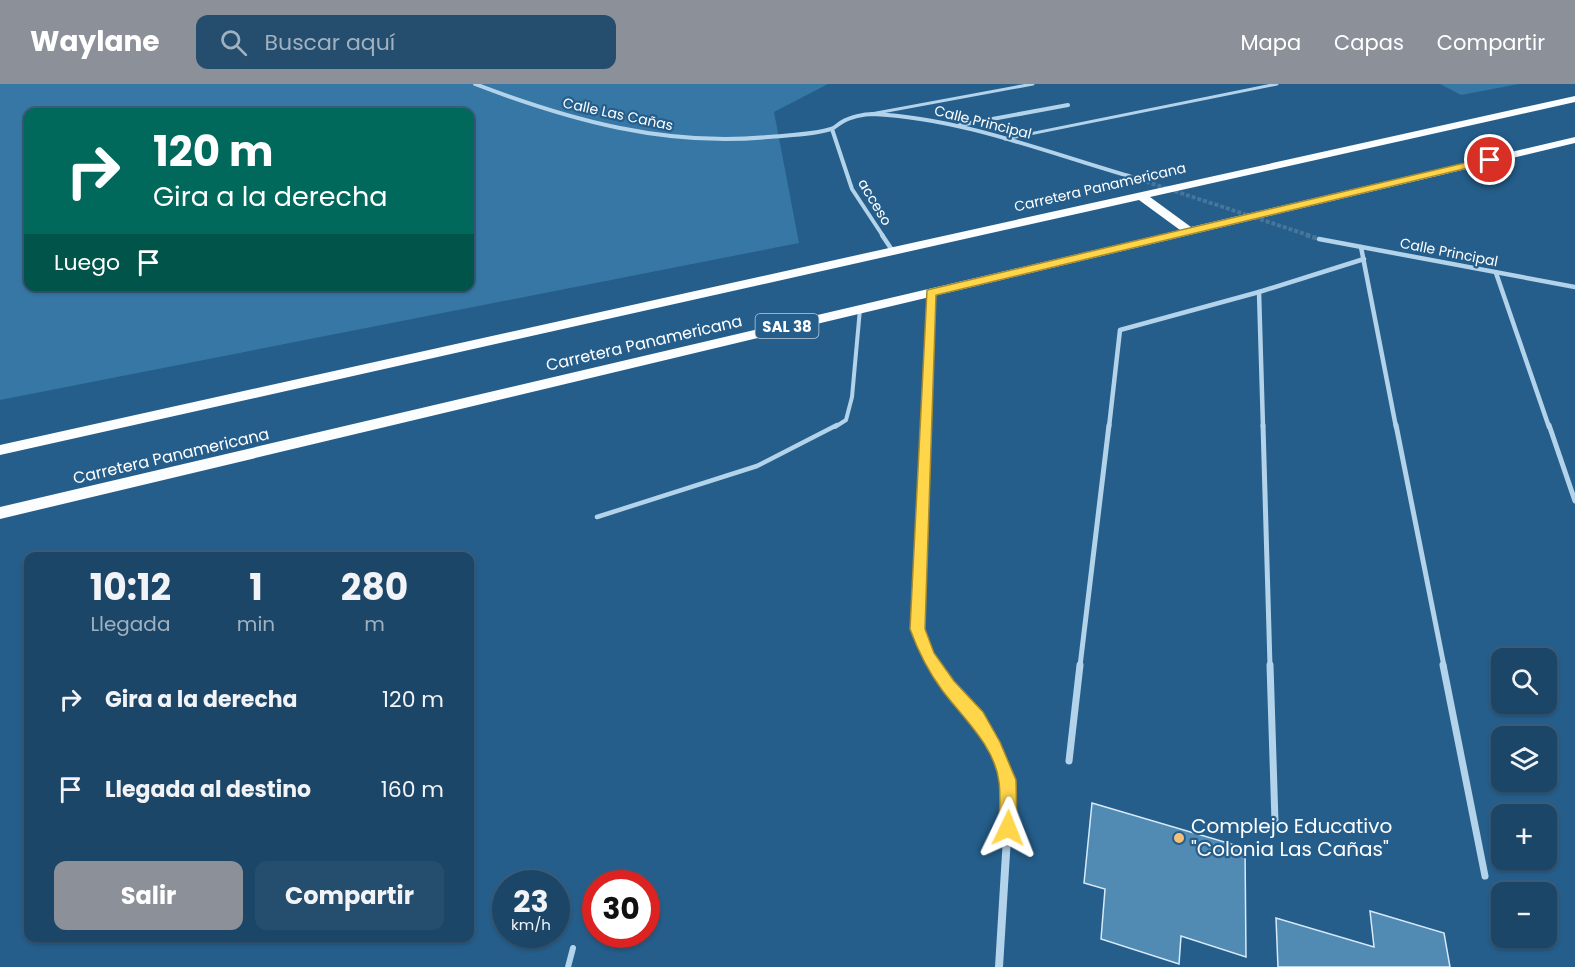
<!DOCTYPE html>
<html lang="es">
<meta charset="utf-8">
<style>
:root{--surface:#1c4668;--page:#254d6e;--text:#f1f3f6;--muted:#a0b1c0;--line:#3a5e7c;--accent:#8c9099}
body{margin:0;font-family:Poppins,sans-serif;background:var(--page);color:var(--text);height:100vh;display:flex;flex-direction:column;font-size:22px;white-space:nowrap}
*{box-sizing:border-box;margin:0}
p{font-size:20px;color:var(--muted)}
.icon{flex:none;width:33px;height:33px;fill:none;stroke:currentColor;stroke-width:2;stroke-linecap:round;stroke-linejoin:round}
.map{position:relative;flex:1;overflow:hidden}
.sheet{position:absolute;left:24px;top:468px;width:450px;height:390px;display:flex;flex-direction:column;background:var(--surface);border-radius:12px;box-shadow:0 2px 4px #0004,0 0 0 2px var(--line)}
.sheet>*{flex:none}
.guide{position:absolute;left:24px;top:24px;width:450px;height:183px;border-radius:12px;box-shadow:0 2px 4px #0004,0 0 0 2px var(--line);background:#00695c;color:#fff;overflow:hidden}
.controls{position:absolute;left:1491px;top:564px;display:grid;gap:12px}
.controls a{display:grid;place-items:center;width:66px;height:66px;border-radius:12px;background:var(--surface);box-shadow:0 2px 4px #0004,0 0 0 2px var(--line);font-size:30px}
.speed{position:absolute;left:492px;top:786px;display:flex;gap:12px;font-size:30px;font-weight:700;text-align:center}
.speed>*{display:grid;place-content:center;width:78px;height:78px;border-radius:50%;background:var(--surface);box-shadow:0 2px 4px #0004,0 0 0 2px var(--line);line-height:1}
.speed small{font-size:15px;font-weight:400}
.speed .limit{border:9px solid #d22;background:#fff;color:#111}
.pin{position:absolute;display:grid;place-items:center;width:51px;height:51px;color:#fff;margin:-26px;border:3px solid #fff;border-radius:50%;box-shadow:0 2px 6px #0007}
.me{position:absolute;width:66px;margin:-33px;rotate:2deg;stroke-linejoin:round;filter:drop-shadow(0 0 4px #0008)}
.turn{display:flex;align-items:center;gap:21px;height:126px;padding:0 30px;font-size:27px}
.turn .icon{width:78px;height:78px;stroke-width:2.5}
.turn b{display:block;font-size:42px;line-height:51px}
.then{display:flex;align-items:center;height:57px;padding:0 30px;background:#0003;gap:12px;font-size:22px}
.eta{display:flex;justify-content:space-evenly;align-items:center;height:102px;text-align:center}
.eta b{font-size:36px;font-weight:700;line-height:42px}
.primary-button{display:flex;gap:12px;margin-top:auto;padding:12px 30px}
.primary-button a{flex:1;height:69px;border-radius:12px;background:var(--accent);color:#fff;font-size:24px;font-weight:700;line-height:69px;text-align:center}
.primary-button a+a{background:var(--page);color:var(--text)}
ul{padding:0;list-style:none}
li{display:flex;align-items:center;gap:18px;height:90px;padding:0 30px}
li div{flex:1}
li b{display:block;font-size:22px}
li em{font-style:normal}
header{display:flex;align-items:center;gap:36px;box-sizing:border-box;height:84px;padding:0 30px;background:var(--accent);color:#fff}
header strong{font-size:28px}
nav{display:flex;gap:33px;margin-inline-start:auto;font-size:21px}
.search{width:420px;height:54px;background:var(--page);display:flex;align-items:center;gap:15px;box-sizing:border-box;padding:0 21px;border-radius:12px;color:var(--muted);font-size:22px}
.map>svg:first-child{display:block}
</style>
<header>
<strong>Waylane</strong>
<div class="search"><svg class="icon" aria-label="search" viewBox="0 0 24 24"><circle cx="10" cy="10" r="6"/><path d="M15 15l6 6"/></svg>Buscar aquí</div>
<nav><a>Mapa</a><a>Capas</a><a>Compartir</a></nav>
</header>
<div class="map">
<svg width="1575" height="883" viewBox="0 0 1575 883">
<rect width="100%" height="100%" fill="#255e8b"/>
<g fill="#3677a5" fill-rule="evenodd">
<path d="M0,0H828L774,28L799,159L0,316ZM28,28H470V202H28Z"/>
<path d="M1440,0H1519L1461,11Z"/>
</g>
<g fill="#518ab3" stroke="#d7eaf8" stroke-width="1.5">
<path d="M1092,719L1245,764L1246,873L1181,852L1179,880L1101,855L1105,805L1084,799Z"/>
<path d="M1370,827L1444,849L1450,883H1278L1276,834L1374,863Z"/>
</g>
<g fill="none" stroke-linecap="round" stroke-linejoin="round">
<path stroke="#46769c" stroke-width="4" stroke-dasharray="4 2" stroke-linecap="butt" d="M1129,92L1311,152"/>
<path stroke="#46769c" stroke-width="4.5" stroke-dasharray="4.5 2" stroke-linecap="butt" d="M1306,151L1319,155"/>
<path stroke="#b3d3ea" stroke-width="4" d="M835,343L846,336L852,313L860,225"/>
<path stroke="#b3d3ea" stroke-width="4.5" d="M597,433L757,382L837,341"/>
<path stroke="#b3d3ea" stroke-width="6" d="M568,883L573,864"/>
<g stroke="#b3d3ea" stroke-width="3">
<path d="M871,30L1033,0"/>
<path d="M1005,55L1277,0"/>
</g>
<g stroke="#b3d3ea" stroke-width="4.5">
<path d="M1361,163L1396,343"/>
<path d="M1496,189L1549,343"/>
<path d="M1109,343L1120,246L1259,208"/>
<path d="M1263,343L1259,208L1364,175"/>
</g>
<g stroke="#b3d3ea" stroke-width="5">
<path d="M1263,341L1270,582"/>
<path d="M1396,341L1444,582"/>
<path d="M1549,341L1575,417"/>
<path d="M1080,582L1109,341"/>
</g>
<g stroke="#b3d3ea" stroke-width="7">
<path d="M1270,581L1275,738"/>
<path d="M1443,581L1485,792"/>
<path d="M1069,677L1080,581"/>
</g>
<g stroke="#b3d3ea" stroke-width="4">
<path d="M475,0C569,36 666,63 768,53C787,51 812,51 831,45C835,44 838,40 842,38C850,33 864,30 873,30C960,34 1046,68 1129,92"/>
<path d="M960,41L1068,21"/>
<path d="M832,45L852,105L883,152"/>
</g>
<g stroke="#b3d3ea" stroke-width="4.5">
<path d="M882,151L892,166"/>
<path d="M1319,155L1575,203"/>
<path d="M925,343L930,209"/>
</g>
<path stroke="#b3d3ea" stroke-width="6" d="M925,341L917,545L935,582"/>
<path stroke="#b3d3ea" stroke-width="8" d="M934,581C970,634 1002,649 1009,721L999,883"/>
<path fill="#fbfdfe" fill-rule="evenodd" d="M1575,12V18L1150,113L1191,143L1575,53V59L0,435V423L1180,146L1139,116L0,371V361Z"/>
</g>
<path fill="#ffd54a" stroke="#a68a30" stroke-width="1.5" d="M1490,73L1493,74V78L936,211L925,545L934,569L954,597L983,628L1000,658L1016,696L1017,744L1014,750L1008,753L1002,750L999,744C999,729 1001,713 999,698C995,662 962,633 942,606C928,587 918,567 910,545L927,206Z"/>
<circle fill="#f4c077" stroke="#255e8b" stroke-width="2" cx="1179" cy="754" r="6"/>
<g text-anchor="middle" dominant-baseline="central" stroke-width="4.5" stroke-linejoin="round" paint-order="stroke">
<g font-size="14" fill="#fff" stroke="#255e8b">
<text transform="translate(618 30) rotate(12)">Calle Las Cañas</text>
<text transform="translate(983 38) rotate(14)">Calle Principal</text>
<text transform="translate(1100 103) rotate(-13)">Carretera Panamericana</text>
<text transform="translate(875 118) rotate(59)">acceso</text>
<text transform="translate(1449 168) rotate(11)">Calle Principal</text>
</g>
<rect fill="#255e8b" stroke="#becfdc" stroke-width="1.5" x="755.5" y="230" width="63" height="24" rx="4.5"/>
<g font-size="15" font-weight="bold" fill="#fff">
<text x="787" y="242">SAL 38</text>
</g>
<g font-size="16" fill="#fff" stroke="#255e8b">
<text transform="translate(644 259) rotate(-13)">Carretera Panamericana</text>
<text transform="translate(171 372) rotate(-13)">Carretera Panamericana</text>
</g>
<g font-size="20" fill="#fff" stroke="#255e8b" text-anchor="start">
<text x="1191" y="742">Complejo Educativo<tspan x="1191" dy="23">"Colonia Las Cañas"</tspan></text>
</g>
</g>
</svg>
<div class="controls">
<a><svg class="icon" aria-label="search" viewBox="0 0 24 24"><circle cx="10" cy="10" r="6"/><path d="M15 15l6 6"/></svg></a>
<a><svg class="icon" aria-label="layers" viewBox="0 0 24 24"><path d="M12 4l9 5-9 5-9-5zM3 14l9 5 9-5"/></svg></a>
<a>+</a>
<a>−</a>
</div>
<div class="speed"><div>23<small>km/h</small></div><div class="limit">30</div></div>
<div class="pin" style="left:1490px;top:76px;background:#d93025"><svg class="icon" aria-label="arrive" viewBox="0 0 24 24"><path d="M6 21V4h12l-3 4 3 4H6"/></svg></div>
<svg class="me" style="left:1008px;top:744px" viewBox="-20 -20 40 40"><path d="M0-17L14 15 0 8-14 15z" fill="#ffd54a" stroke="#fff" stroke-width="4"/></svg>
<div class="guide">
<div class="turn"><svg class="icon" aria-label="right" viewBox="0 0 24 24"><path d="M7 20v-9h11M14 6l5 5-5 5"/></svg><div><b>120 m</b>Gira a la derecha</div></div>
<div class="then">Luego<svg class="icon" aria-label="arrive" viewBox="0 0 24 24"><path d="M6 21V4h12l-3 4 3 4H6"/></svg></div>
</div>
<section class="sheet">
<div class="eta">
<div><b>10:12</b><p>Llegada</p></div>
<div><b>1</b><p>min</p></div>
<div><b>280</b><p>m</p></div>
</div>
<ul>
<li><svg class="icon" aria-label="right" viewBox="0 0 24 24"><path d="M7 20v-9h11M14 6l5 5-5 5"/></svg><div><b>Gira a la derecha</b></div><em>120 m</em></li>
<li><svg class="icon" aria-label="arrive" viewBox="0 0 24 24"><path d="M6 21V4h12l-3 4 3 4H6"/></svg><div><b>Llegada al destino</b></div><em>160 m</em></li>
</ul>
<div class="primary-button"><a>Salir</a><a>Compartir</a></div>
</section>
</div>
